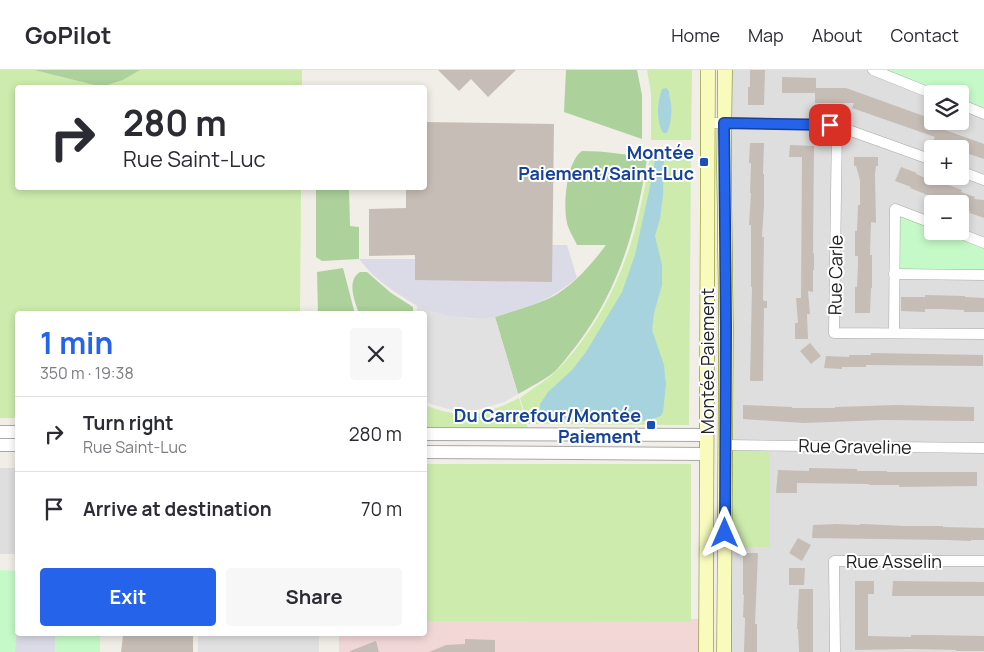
<!DOCTYPE html>
<meta charset="utf-8">
<style>
:root{--surface:#fff;--page:#f7f7f7;--text:#2b2b33;--muted:#7c7c81;--line:#e1e1e2;--accent:#2563eb}
body{margin:0;font-family:Manrope,sans-serif;background:var(--page);color:var(--text);height:100vh;display:flex;flex-direction:column;font-size:19px;white-space:nowrap}
*{box-sizing:border-box;margin:0}
p{font-size:16px;color:var(--muted)}
.icon{flex:none;width:28px;height:28px;fill:none;stroke:currentColor;stroke-width:2;stroke-linecap:round;stroke-linejoin:round}
.map{position:relative;flex:1;overflow:hidden}
.details{position:absolute;left:15px;top:241px;width:412px;height:325px;display:flex;flex-direction:column;background:var(--surface);border-radius:5px;box-shadow:0 2px 8px #0003}
.details>*{flex:none}
.top-card{position:absolute;left:15px;top:15px;width:412px;height:105px;border-radius:5px;box-shadow:0 2px 8px #0003;background:#fff;color:var(--text);overflow:hidden}
.buttons{position:absolute;left:924px;top:15px;display:grid;gap:10px}
.buttons a{display:grid;place-items:center;width:45px;height:45px;border-radius:5px;background:var(--surface);box-shadow:0 2px 8px #0003;font-size:25px}
.pin{position:absolute;display:grid;place-items:center;width:42px;height:42px;color:#fff;margin:-21px;border-radius:10px;box-shadow:0 2px 8px #0006}
.me{position:absolute;width:55px;margin:-28px;rotate:0deg;stroke-linejoin:round;filter:drop-shadow(0 0 4px #0008)}
.turn{display:flex;align-items:center;gap:18px;height:105px;padding:0 25px;font-size:22px}
.turn .icon{width:65px;height:65px;stroke-width:2.5}
.turn b{display:block;font-size:35px;line-height:42px}
.round{display:grid;place-items:center;flex:none;width:52px;height:52px;border-radius:5px;background:var(--page)}
.headline{display:flex;align-items:center;justify-content:space-between;height:85px;padding:0 25px}
h1{font-size:30px;font-weight:700;line-height:38px;color:var(--accent)}
.action{display:flex;gap:10px;margin-top:auto;padding:10px 25px}
.action a{flex:1;height:58px;border-radius:5px;background:var(--accent);color:#fff;font-size:20px;font-weight:700;line-height:58px;text-align:center}
.action a+a{background:var(--page);color:var(--text)}
ul{padding:0;list-style:none}
li{display:flex;align-items:center;gap:15px;height:75px;padding:0 25px;border-top:1px solid var(--line)}
li div{flex:1}
li b{display:block;font-size:19px}
li em{font-style:normal}
header{display:flex;align-items:center;gap:30px;box-sizing:border-box;height:70px;padding:0 25px;background:var(--surface);border-bottom:1px solid var(--line)}
header strong{font-size:24px}
nav{display:flex;gap:28px;margin-inline-start:auto;font-size:18px}
.map>svg:first-child{display:block}
</style>
<header>
<strong>GoPilot</strong>
<nav><a>Home</a><a>Map</a><a>About</a><a>Contact</a></nav>
</header>
<div class="map">
<svg width="984" height="582" viewBox="0 0 984 582">
<rect width="100%" height="100%" fill="#f1eee7"/>
<g fill="#dfdede" fill-rule="evenodd">
<path d="M725,0H873L932,24V51H960V34L984,44V173L960,161V134H932V153L895,139L984,205V582H724L725,477H770L725,375ZM932,79H960V106H932Z"/>
<rect x="0" y="398" width="17" height="86"/>
</g>
<path fill="#f2d7d7" d="M425,548L706,549V582H339V564H425Z"/>
<g fill="#cdebad">
<path d="M0,0H34L102,17L123,10L140,0H302V17L18,18V118H301L300,244H18L17,348H0Z"/>
<path d="M647,0H692L691,70H651V23Z"/>
<path d="M651,79H691L689,355L528,354L520,328C532,319 546,311 557,300C599,259 628,196 640,139C645,119 648,99 651,79Z"/>
<path d="M519,328L530,365L425,364V335C463,350 484,346 519,328Z"/>
<rect x="725" y="375" width="45" height="102"/>
<path d="M425,394H691V552L425,551Z"/>
</g>
<g fill="#acd19b">
<path d="M34,0H140L123,10L102,17Z"/>
<path d="M566,0H637L642,25V69L564,42Z"/>
<path d="M582,81C604,81 627,84 647,89C636,159 620,218 576,276C569,284 562,295 554,302C543,311 530,317 518,324L495,247C513,241 532,236 550,228C572,217 591,195 606,175H577C574,168 569,161 567,153C563,136 566,92 582,81Z"/>
<path d="M316,118H363L361,119H349L350,156L359,157V189L322,191L316,187Z"/>
<path d="M343,198L355,244H318L317,202Z"/>
<path d="M360,202H367L391,223L413,237V244H359C355,231 346,211 360,202Z"/>
</g>
<g fill="#c5fac8">
<path d="M873,0H984V44L960,34V24H933Z"/>
<path d="M895,139L932,153V161H954L984,173V205L894,204Z"/>
<path d="M0,500L17,501L18,564H100V582H0Z"/>
</g>
<g fill="#e1e1e1">
<path d="M417,236L434,242L466,248L481,249L495,247L518,324L504,332L477,340L463,341L448,339L431,334L425,331V244H417Z"/>
<rect x="198" y="564" width="121" height="18"/>
</g>
<g fill="#dbdbe7">
<path d="M552,175H567L577,208L564,218L550,227L535,234L495,247L481,249L450,246L434,242L417,236L392,220L380,211L371,203L359,189H415Z"/>
<path d="M17,559L18,564H55V582H15Z"/>
</g>
<g fill="#a7d3df">
<path d="M666,18L669,21C669,26 670,29 671,33C672,43 671,54 667,63H663C656,51 657,32 662,19Z"/>
<path d="M657,84H662L664,88L663,125L660,149L655,166L662,195V215L654,243L652,260L664,295L665,306L666,314L663,342L661,346L647,351L589,347L560,349L547,347L542,343L540,339V334L548,322L572,300L586,282L622,222L635,185L653,103L655,87Z"/>
</g>
<g fill="#c6bdb6">
<path d="M438,0H516L488,27L471,9L459,21Z"/>
<path d="M750,0H765L764,35H748V17H750Z"/>
<path d="M782,7L816,8V18H846L932,49V51H935L934,56L984,74V89L960,81V79H955L933,71L935,67L852,38L854,33H815V23H782Z"/>
<path d="M425,52L554,54L552,212L415,210V185L369,186V139L406,138V118H425Z"/>
<path d="M750,73H764L763,104H764V136L762,167H764L763,229L764,231H767V238H764L763,311H750L752,217H751V155H749L751,123H750L751,93H749Z"/>
<path d="M790,75L814,76L813,183H814V200H813V222L808,221L810,244H807L808,269H795V253H798L796,228H801L802,87H789Z"/>
<path d="M854,87H878V96H876L875,104L876,153L871,152L870,185H872V218H871L870,243H855V217H857L858,195V186H855V161H857L858,135H860V110L856,96H854Z"/>
<path d="M901,97L917,103L916,104L930,110L945,115L946,114L962,120L961,122L975,127L974,129L984,130V148L970,143V141L962,138V137L960,136V134H955L941,128L940,130L910,118L911,117L895,111Z"/>
<path d="M925,225L965,226V227L984,228V242H964V240L941,239H925V242L901,241V227H925Z"/>
<path d="M810,273L821,286L811,294L800,281Z"/>
<path d="M871,283L983,285V296L866,295V297H842V299L824,298L826,286L849,287V285H871Z"/>
<path d="M743,335L792,337V338H835V337L896,335L974,337V351L883,350L804,353L743,349Z"/>
<path d="M809,398L857,399V401H887V402H977V416L899,417V415H869V414L797,413V423H776L778,400L809,401Z"/>
<path d="M837,454L860,455V454H864L904,456H943V457L984,458V470H971V471L948,470L812,468L813,455Z"/>
<path d="M798,468L811,475L802,491L789,483Z"/>
<path d="M743,483H758L755,554H757V582H744L745,548L743,547L744,525H743Z"/>
<path d="M789,498H805L804,515H789Z"/>
<path d="M855,511H874V524H868V566L911,567V565H929L984,566V581H956V580L911,579L855,580Z"/>
<path d="M893,511L984,512V526H892Z"/>
<path d="M799,519H813V582H799L798,559H797Z"/>
<path d="M126,564H193V582H121L123,566Z"/>
<path d="M465,569L495,570V582H429L446,575L465,574Z"/>
<path d="M376,571L379,582H350V581Z"/>
</g>
<g fill="none" stroke-linecap="round" stroke-linejoin="round">
<defs>
<g id="minor">
<path d="M873,0L933,24"/>
<path d="M960,34L984,44"/>
<path d="M707,53L822,54L837,56L932,90"/>
<path d="M837,56L834,263L984,264"/>
<path d="M960,101L984,110"/>
<path d="M954,161L984,173"/>
<path d="M894,204L984,205"/>
<path d="M894,263L895,139L932,153"/>
<path d="M725,375L984,378"/>
<path d="M835,582L834,491H984"/>
</g>
<g id="tertiary">
<path d="M0,362H18"/>
<path d="M425,364L707,365"/>
<path d="M0,375H18"/>
<path d="M425,382L706,384"/>
</g>
<g id="secondary">
<path d="M706,582L708,0"/>
<path d="M724,582L726,258L724,97L725,0"/>
</g>
</defs>
<use href="#minor" stroke="#a8a8a8" stroke-width="11"/>
<use href="#tertiary" stroke="#a8a8a8" stroke-width="14"/>
<use href="#secondary" stroke="#717c03" stroke-width="15"/>
<use href="#minor" stroke="#fff" stroke-width="10"/>
<use href="#tertiary" stroke="#fff" stroke-width="12"/>
<use href="#secondary" stroke="#f8fbbc" stroke-width="14"/>
</g>
<g fill="none" stroke-linecap="round" stroke-linejoin="round">
<defs>
<path id="route" d="M725,463L726,258L724,53L830,55"/>
</defs>
<use href="#route" stroke="#184099" stroke-width="12"/>
<use href="#route" stroke="#2563eb" stroke-width="9"/>
</g>
<g fill="#1a4fb4" stroke="#fff" stroke-width="2">
<rect x="699" y="87" width="10" height="10" rx="2.5"/>
<rect x="646" y="350" width="10" height="10" rx="2.5"/>
</g>
<g text-anchor="middle" dominant-baseline="central" stroke-width="4" stroke-linejoin="round" paint-order="stroke">
<g font-size="18" font-weight="bold" fill="#164399" stroke="#fff" text-anchor="end">
<text x="694" y="82">Montée<tspan x="694" dy="21">Paiement/Saint-Luc</tspan></text>
<text x="641" y="345">Du Carrefour/Montée<tspan x="641" dy="21">Paiement</tspan></text>
</g>
<g font-size="18" fill="#212121" stroke="#fff">
<text transform="translate(835 205) rotate(-89)">Rue Carle</text>
<text transform="translate(707 291) rotate(-90)">Montée Paiement</text>
<text transform="translate(855 376) rotate(1)">Rue Graveline</text>
<text x="894" y="491">Rue Asselin</text>
</g>
</g>
</svg>
<div class="buttons">
<a><svg class="icon" aria-label="layers" viewBox="0 0 24 24"><path d="M12 4l9 5-9 5-9-5zM3 14l9 5 9-5"/></svg></a>
<a>+</a>
<a>−</a>
</div>
<div class="pin" style="left:830px;top:55px;background:#d93025"><svg class="icon" aria-label="arrive" viewBox="0 0 24 24"><path d="M6 21V4h12l-3 4 3 4H6"/></svg></div>
<svg class="me" style="left:725px;top:463px" viewBox="-20 -20 40 40"><path d="M0-17L14 15 0 8-14 15z" fill="#2563eb" stroke="#fff" stroke-width="4"/></svg>
<div class="top-card">
<div class="turn"><svg class="icon" aria-label="right" viewBox="0 0 24 24"><path d="M7 20v-9h11M14 6l5 5-5 5"/></svg><div><b>280 m</b>Rue Saint-Luc</div></div>
</div>
<section class="details">
<div class="headline"><div><h1>1 min</h1><p>350 m · 19:38</p></div><a class="round"><svg class="icon" aria-label="close" viewBox="0 0 24 24"><path d="M6 6l12 12M18 6L6 18"/></svg></a></div>
<ul>
<li><svg class="icon" aria-label="right" viewBox="0 0 24 24"><path d="M7 20v-9h11M14 6l5 5-5 5"/></svg><div><b>Turn right</b><p>Rue Saint-Luc</p></div><em>280 m</em></li>
<li><svg class="icon" aria-label="arrive" viewBox="0 0 24 24"><path d="M6 21V4h12l-3 4 3 4H6"/></svg><div><b>Arrive at destination</b></div><em>70 m</em></li>
</ul>
<div class="action"><a>Exit</a><a>Share</a></div>
</section>
</div>
